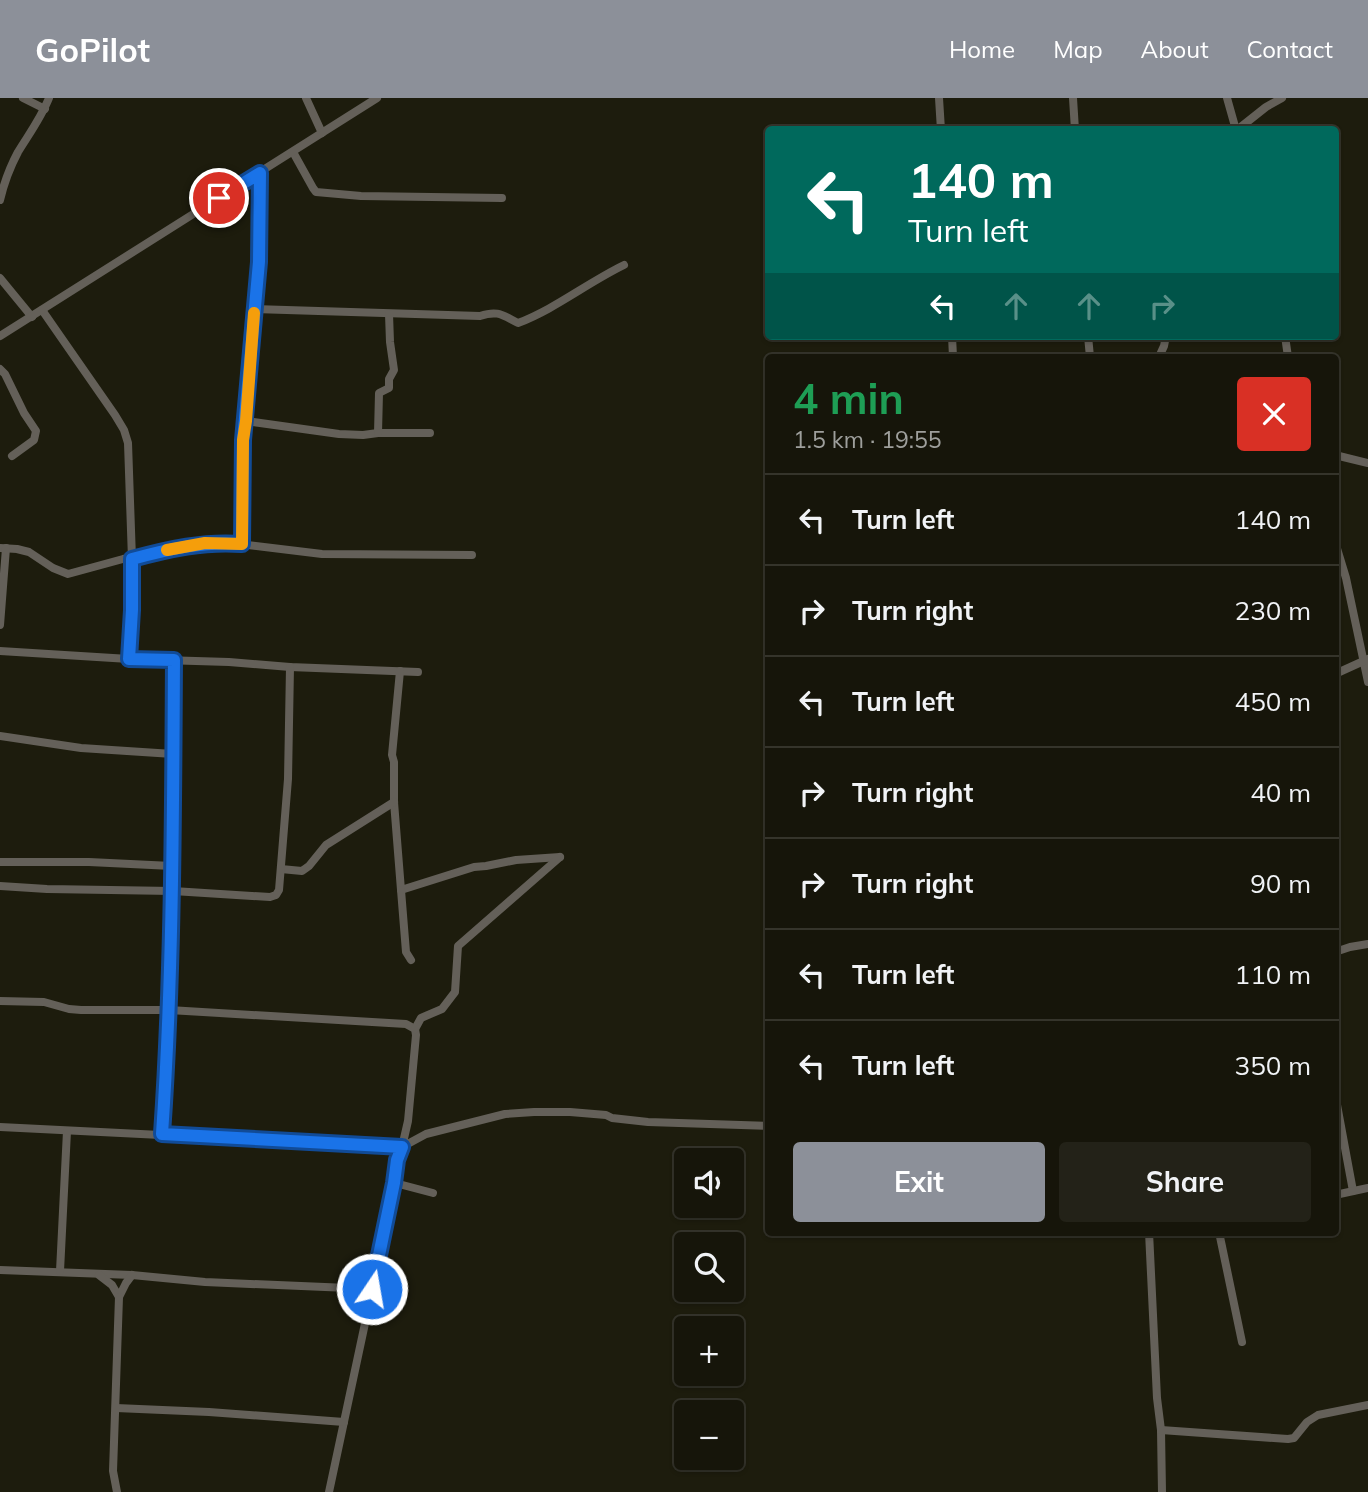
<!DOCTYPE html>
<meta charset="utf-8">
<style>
:root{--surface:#16150a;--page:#232218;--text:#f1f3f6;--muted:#9e9f9c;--line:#35342b;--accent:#8c9099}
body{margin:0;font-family:Mulish,sans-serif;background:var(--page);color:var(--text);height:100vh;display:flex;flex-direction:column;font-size:26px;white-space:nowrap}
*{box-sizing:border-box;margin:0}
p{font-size:23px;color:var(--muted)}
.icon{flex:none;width:38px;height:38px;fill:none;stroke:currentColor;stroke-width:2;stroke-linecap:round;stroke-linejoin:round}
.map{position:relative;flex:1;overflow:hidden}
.side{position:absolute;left:765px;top:256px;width:574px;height:882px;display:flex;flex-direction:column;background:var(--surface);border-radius:7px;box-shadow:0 2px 5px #0004,0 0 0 2px var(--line)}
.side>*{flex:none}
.hud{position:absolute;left:765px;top:28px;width:574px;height:214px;border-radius:7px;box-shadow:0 2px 5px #0004,0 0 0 2px var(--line);background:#00695c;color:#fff;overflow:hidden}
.buttons{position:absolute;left:674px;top:1050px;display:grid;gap:14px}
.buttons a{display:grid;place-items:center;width:70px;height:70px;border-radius:7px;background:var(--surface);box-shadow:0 2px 5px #0004,0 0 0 2px var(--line);font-size:35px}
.pin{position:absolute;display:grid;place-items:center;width:60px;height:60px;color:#fff;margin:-30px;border:4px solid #fff;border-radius:50%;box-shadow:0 2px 7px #0007}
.me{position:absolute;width:77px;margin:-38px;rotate:12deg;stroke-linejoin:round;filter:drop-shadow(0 0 5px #0008)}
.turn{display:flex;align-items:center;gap:24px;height:147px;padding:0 28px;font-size:32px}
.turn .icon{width:91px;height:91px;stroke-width:2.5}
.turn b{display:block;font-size:49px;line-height:60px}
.lanes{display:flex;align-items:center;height:66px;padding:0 28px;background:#0003;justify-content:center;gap:35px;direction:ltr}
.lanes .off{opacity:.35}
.round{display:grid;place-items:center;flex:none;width:74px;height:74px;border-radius:7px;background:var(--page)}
.overview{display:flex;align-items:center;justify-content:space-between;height:119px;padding:0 28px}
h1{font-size:42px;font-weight:700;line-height:52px;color:#1e9e55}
.cta{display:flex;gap:14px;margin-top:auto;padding:14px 28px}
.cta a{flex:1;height:80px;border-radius:7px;background:var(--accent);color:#fff;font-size:28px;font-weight:700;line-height:80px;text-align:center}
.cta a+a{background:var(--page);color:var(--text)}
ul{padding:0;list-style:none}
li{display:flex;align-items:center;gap:21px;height:91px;padding:0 28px;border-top:2px solid var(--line)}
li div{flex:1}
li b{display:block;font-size:26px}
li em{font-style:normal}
header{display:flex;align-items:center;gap:42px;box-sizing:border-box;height:98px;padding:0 35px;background:var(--accent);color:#fff}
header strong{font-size:33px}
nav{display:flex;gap:38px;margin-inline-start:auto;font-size:24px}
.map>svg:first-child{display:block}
</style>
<header>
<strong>GoPilot</strong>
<nav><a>Home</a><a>Map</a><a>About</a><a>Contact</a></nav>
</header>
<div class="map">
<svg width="1368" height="1394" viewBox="0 0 1368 1394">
<rect width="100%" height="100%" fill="#1d1c0d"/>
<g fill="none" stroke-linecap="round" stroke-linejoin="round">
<g stroke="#646059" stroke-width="8">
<path d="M23,0L45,11"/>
<path d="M306,0L322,35"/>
<path d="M939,0L941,32"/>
<path d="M1073,0L1075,32"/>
<path d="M1227,0L1236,32"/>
<path d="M1237,32L1266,9L1282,0"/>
<path d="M293,54L313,90L316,94L361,98L502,100"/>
<path d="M0,102C4,85 10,69 18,54C29,36 41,20 49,0"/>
<path d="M0,180L32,219"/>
<path d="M254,211L480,218C498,212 502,217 518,225C555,211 587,185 624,167"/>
<path d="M42,212L115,317L124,332L128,345L132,461L129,561"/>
<path d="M0,238L377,0"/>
<path d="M952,238L953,259"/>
<path d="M1088,238L1090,259"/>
<path d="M1285,238L1288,259"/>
<path d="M1159,259L1164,248L1166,238"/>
<path d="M0,271L5,276L24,315L36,333L34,342L12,358"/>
<path d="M246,323L339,336L363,337L378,335H430"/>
<path d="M378,335L379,295L389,290V281L394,272L390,244L389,216"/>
<path d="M1335,357L1368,365"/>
<path d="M1335,444L1346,480L1368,584"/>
<path d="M242,446L243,342L246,323L259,164L260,75"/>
<path d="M0,450L17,451L29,454L53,470L68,476L123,461L205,445L223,444L322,456L472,457"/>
<path d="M0,527L6,450"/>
<path d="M0,553L129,561L229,564L290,569L418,574"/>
<path d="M400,573L392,657L394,664V704L401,792L474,769L486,768L516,762L560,759"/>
<path d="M1335,576L1368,561"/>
<path d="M0,638L81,650L173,656"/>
<path d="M0,764H89L172,768"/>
<path d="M281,771L302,773L309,768L326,747L394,704"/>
<path d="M0,788L47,791L173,793L270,799L276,797L279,792L288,681L290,569"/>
<path d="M401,792L406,854L411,862"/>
<path d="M1335,854L1350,849L1368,846"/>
<path d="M0,903L44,904L69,911L81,912H169L406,926L415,931L416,937L408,1023L402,1049L426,1036L505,1016L534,1014H570L606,1017L612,1020L648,1024L768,1028"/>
<path d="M415,931L421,920L442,911L455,894L458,848L560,759"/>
<path d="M1335,996L1353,1093"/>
<path d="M0,1029L402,1049L397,1062L395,1085L329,1394"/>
<path d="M162,1036C173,878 172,720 174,562"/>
<path d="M395,1085L433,1095"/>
<path d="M1335,1097L1368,1090"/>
<path d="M1149,1134L1157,1300L1161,1332L1162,1394"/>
<path d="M1219,1134L1242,1244"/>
<path d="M0,1172L132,1177L205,1184L372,1191"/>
<path d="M60,1173L67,1033"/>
<path d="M99,1177L112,1187L119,1199L126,1185L132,1177"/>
<path d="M116,1310L209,1314L344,1324"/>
<path d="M1161,1332L1288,1341L1294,1340L1307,1324L1318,1317L1368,1307"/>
<path d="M117,1394L113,1373L119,1199"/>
</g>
</g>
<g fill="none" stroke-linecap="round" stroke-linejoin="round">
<defs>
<path id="route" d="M219,100L260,75L259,164L243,342L242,446C204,443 169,451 132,461V512L129,561L174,562C173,720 173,878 162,1036L402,1049L397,1062L394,1085L372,1191"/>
</defs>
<use href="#route" stroke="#114b97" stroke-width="18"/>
<use href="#route" stroke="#1a73e8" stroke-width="12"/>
<path stroke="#f59e0b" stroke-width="12" d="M167,452L205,445L242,446L243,342L246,323L254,215"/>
</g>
</svg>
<div class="buttons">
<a><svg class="icon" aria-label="sound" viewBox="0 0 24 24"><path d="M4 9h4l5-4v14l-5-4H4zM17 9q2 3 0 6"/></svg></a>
<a><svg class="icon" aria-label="search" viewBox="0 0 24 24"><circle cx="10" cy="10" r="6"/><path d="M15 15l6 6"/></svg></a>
<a>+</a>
<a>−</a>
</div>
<div class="pin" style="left:219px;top:100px;background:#d93025"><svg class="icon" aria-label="arrive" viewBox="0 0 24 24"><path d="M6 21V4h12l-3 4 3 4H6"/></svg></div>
<svg class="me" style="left:372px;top:1191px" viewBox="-20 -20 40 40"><circle r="17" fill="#1a73e8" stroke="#fff" stroke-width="3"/><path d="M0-11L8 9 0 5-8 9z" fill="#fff"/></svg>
<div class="hud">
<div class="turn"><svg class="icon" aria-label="left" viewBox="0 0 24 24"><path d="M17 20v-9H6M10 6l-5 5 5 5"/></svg><div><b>140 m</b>Turn left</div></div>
<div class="lanes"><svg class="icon" aria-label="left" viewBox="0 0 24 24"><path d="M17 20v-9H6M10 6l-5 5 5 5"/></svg><svg class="icon off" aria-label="ahead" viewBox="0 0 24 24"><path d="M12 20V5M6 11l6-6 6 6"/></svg><svg class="icon off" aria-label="ahead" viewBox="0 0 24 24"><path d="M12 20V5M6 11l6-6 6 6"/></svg><svg class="icon off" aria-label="right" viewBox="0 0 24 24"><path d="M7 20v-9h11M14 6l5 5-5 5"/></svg></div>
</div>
<section class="side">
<div class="overview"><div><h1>4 min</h1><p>1.5 km · 19:55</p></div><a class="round" style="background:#d93025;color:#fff"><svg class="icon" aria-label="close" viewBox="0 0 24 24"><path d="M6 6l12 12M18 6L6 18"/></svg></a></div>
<ul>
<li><svg class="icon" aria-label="left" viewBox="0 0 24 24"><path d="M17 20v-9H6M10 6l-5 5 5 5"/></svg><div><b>Turn left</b></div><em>140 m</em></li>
<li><svg class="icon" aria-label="right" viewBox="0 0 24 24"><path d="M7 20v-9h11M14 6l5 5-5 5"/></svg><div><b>Turn right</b></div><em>230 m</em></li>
<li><svg class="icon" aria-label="left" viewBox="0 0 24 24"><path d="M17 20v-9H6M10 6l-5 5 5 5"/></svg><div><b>Turn left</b></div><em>450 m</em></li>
<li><svg class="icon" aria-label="right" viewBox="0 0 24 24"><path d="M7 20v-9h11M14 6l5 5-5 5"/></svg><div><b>Turn right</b></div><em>40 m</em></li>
<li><svg class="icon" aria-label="right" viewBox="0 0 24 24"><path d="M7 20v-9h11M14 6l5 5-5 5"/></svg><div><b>Turn right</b></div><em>90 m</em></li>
<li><svg class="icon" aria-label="left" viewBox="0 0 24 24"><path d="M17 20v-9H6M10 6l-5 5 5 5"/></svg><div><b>Turn left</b></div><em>110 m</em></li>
<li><svg class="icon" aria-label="left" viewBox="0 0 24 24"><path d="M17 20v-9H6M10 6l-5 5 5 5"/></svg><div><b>Turn left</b></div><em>350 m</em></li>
</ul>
<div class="cta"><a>Exit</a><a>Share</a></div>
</section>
</div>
